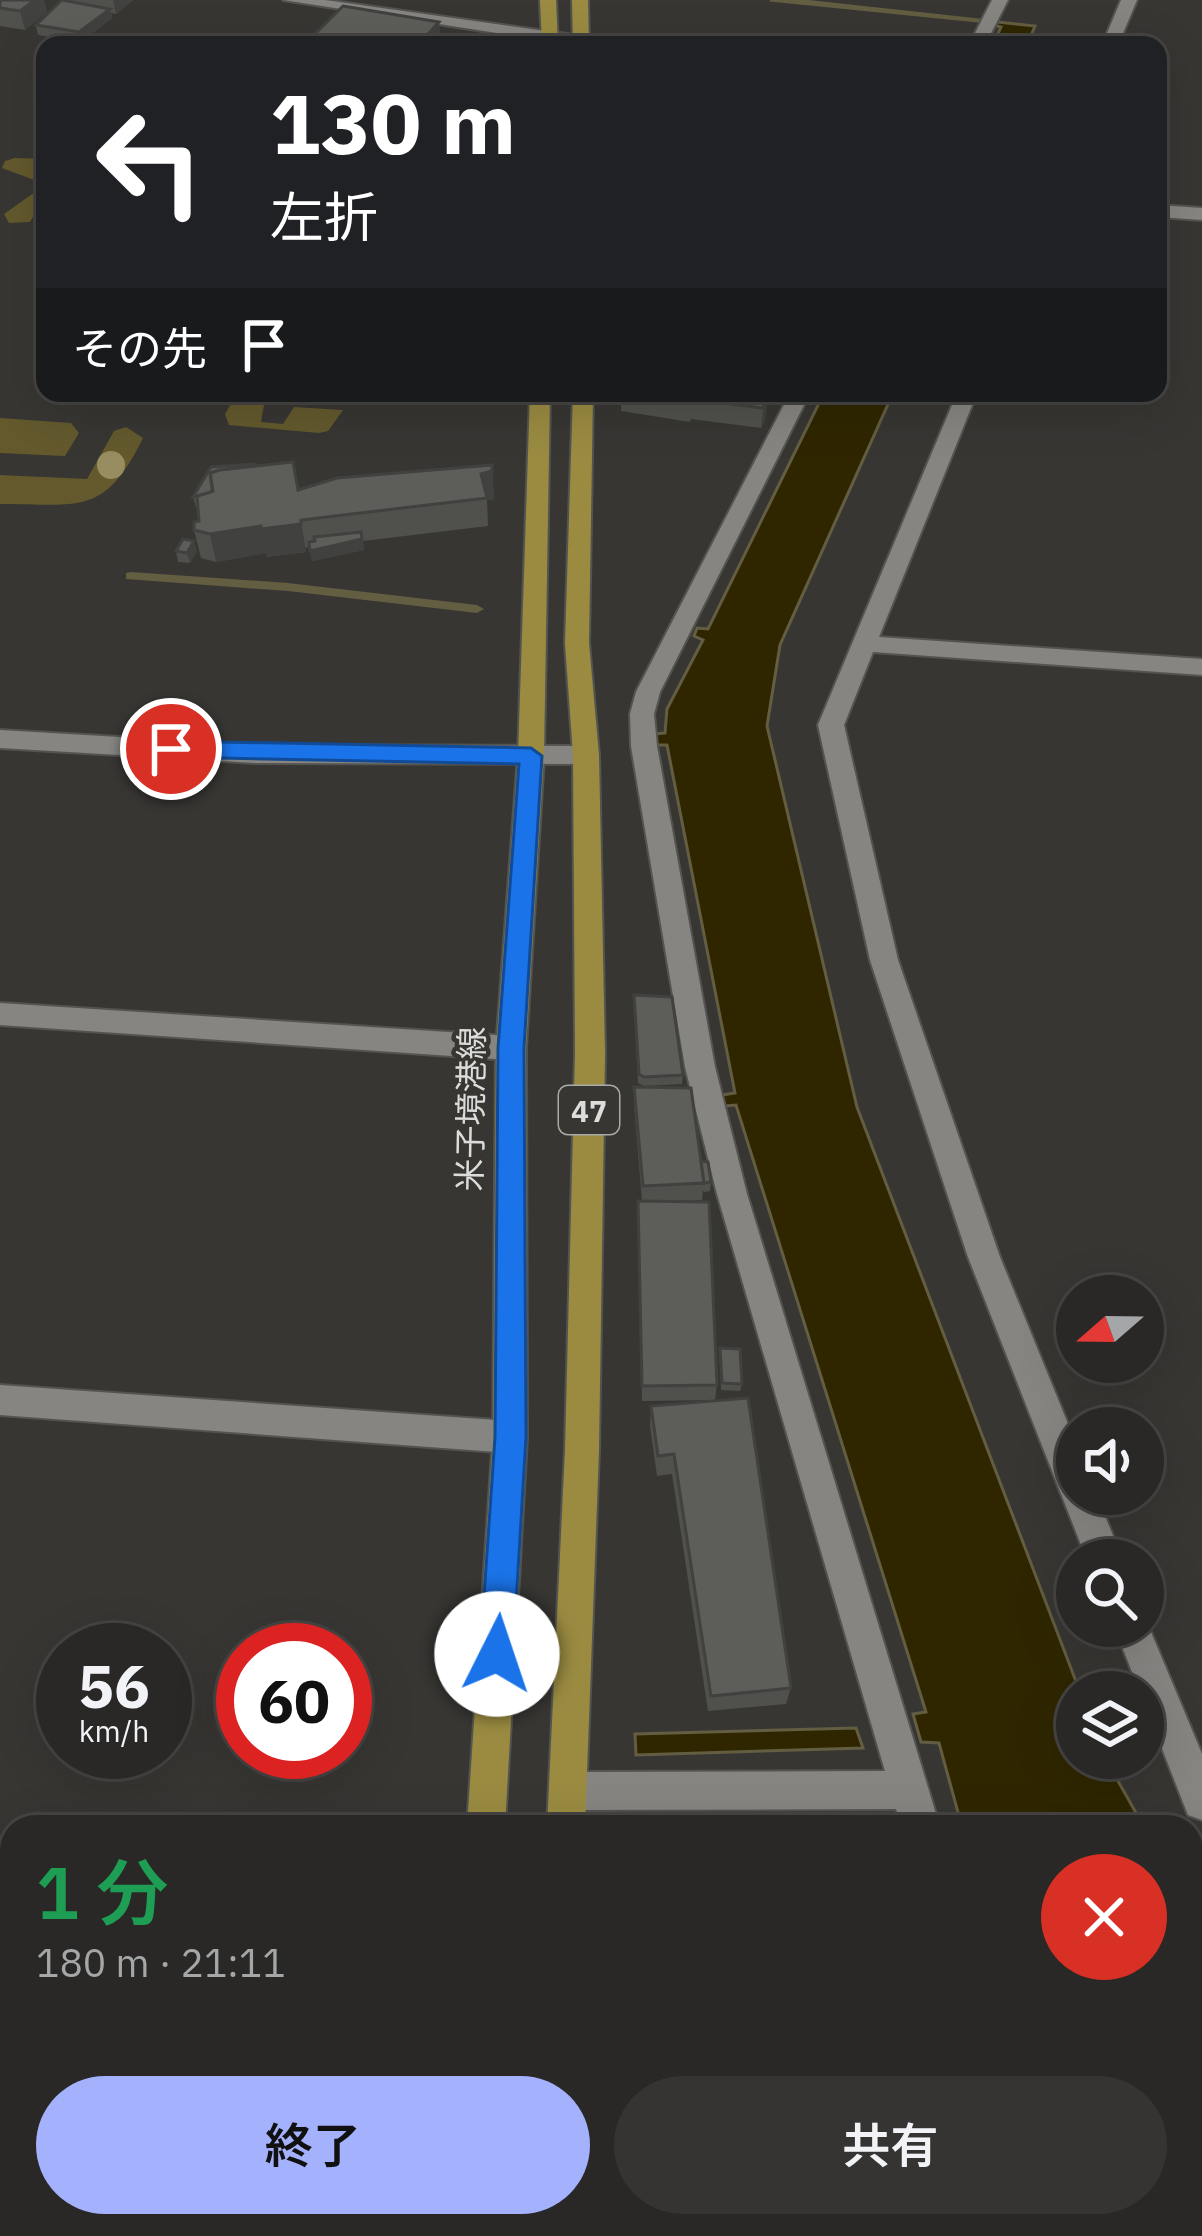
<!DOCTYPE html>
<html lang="ja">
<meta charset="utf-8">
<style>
:root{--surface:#292826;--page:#353432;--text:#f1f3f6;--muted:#a5a6a7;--line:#454443;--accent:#a4b1fc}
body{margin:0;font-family:"IBM Plex Sans","Noto Sans JP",sans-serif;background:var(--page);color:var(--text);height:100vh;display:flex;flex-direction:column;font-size:45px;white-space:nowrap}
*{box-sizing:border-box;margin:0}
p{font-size:39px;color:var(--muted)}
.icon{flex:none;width:66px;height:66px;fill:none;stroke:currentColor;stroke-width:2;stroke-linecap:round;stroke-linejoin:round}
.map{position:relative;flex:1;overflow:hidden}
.side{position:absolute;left:0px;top:1815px;width:1203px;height:423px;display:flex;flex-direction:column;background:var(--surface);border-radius:36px 36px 0 0;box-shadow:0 12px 48px #0002,0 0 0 3px var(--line)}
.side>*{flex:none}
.guide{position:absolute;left:36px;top:36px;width:1131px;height:366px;border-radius:24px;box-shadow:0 12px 48px #0002,0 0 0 3px var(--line);background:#202124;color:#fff;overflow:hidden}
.needle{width:78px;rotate:250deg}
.fabs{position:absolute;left:1056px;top:1275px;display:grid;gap:24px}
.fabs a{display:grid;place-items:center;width:108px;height:108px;border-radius:50%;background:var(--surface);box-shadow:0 12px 48px #0002,0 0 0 3px var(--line);font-size:60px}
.speed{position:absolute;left:36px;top:1623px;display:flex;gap:24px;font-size:60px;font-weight:700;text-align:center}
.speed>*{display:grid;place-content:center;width:156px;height:156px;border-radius:50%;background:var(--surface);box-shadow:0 12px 48px #0002,0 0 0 3px var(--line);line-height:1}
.speed small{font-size:30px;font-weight:400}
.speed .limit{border:18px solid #d22;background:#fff;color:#111}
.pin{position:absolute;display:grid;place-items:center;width:102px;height:102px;color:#fff;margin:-51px;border:6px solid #fff;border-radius:50%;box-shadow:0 3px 12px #0007}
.me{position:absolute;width:132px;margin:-66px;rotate:4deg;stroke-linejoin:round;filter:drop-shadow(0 0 9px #0008)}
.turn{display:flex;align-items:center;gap:42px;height:252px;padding:0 36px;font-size:54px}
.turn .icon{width:156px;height:156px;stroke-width:2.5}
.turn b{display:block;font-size:84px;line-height:102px}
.then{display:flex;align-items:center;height:114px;padding:0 36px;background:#0003;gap:24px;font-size:45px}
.round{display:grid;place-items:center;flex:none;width:126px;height:126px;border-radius:63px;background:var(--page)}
.headline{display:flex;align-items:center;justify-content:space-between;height:204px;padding:0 36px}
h1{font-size:72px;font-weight:600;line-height:90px;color:#1e9e55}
.button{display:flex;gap:24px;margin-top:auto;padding:24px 36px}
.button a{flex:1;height:138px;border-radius:72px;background:var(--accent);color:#111;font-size:48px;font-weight:600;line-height:138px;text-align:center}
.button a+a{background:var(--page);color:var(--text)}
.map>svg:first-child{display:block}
</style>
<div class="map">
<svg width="1202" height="2236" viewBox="0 0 1202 2236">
<rect width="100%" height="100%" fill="#373633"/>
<g fill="#63592d">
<path d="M15,158L45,159V195L30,222L9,223L4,214L38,190L37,181L2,168L5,161Z"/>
<path d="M231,404L264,405L261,422L283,424L294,407L343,410L328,431L319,433L229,425L225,414Z"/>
<path d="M0,418L71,423L79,433L65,456L0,453Z"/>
<path d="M126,427L143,438C104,517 80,504 0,504V475L87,479L114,431Z"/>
</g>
<g fill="#2f2600" stroke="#635d41" stroke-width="3">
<path d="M770,0H795L1035,26L1027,45H993L1001,27L978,21Z"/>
<path d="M824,393H893L780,645L767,726L857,1107L1080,1692L1077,1758H1105L1144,1827H962L939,1743L921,1742L913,1714L926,1712L736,1105L724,1106L722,1095L735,1093L667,745H657L655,734L665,733L667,709L703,640L694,636L697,628L708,629Z"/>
<path d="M856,1728L863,1748L636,1755L635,1734Z"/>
<path d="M1191,1927L1202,1955V2236H1118L1115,2226H1191Z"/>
</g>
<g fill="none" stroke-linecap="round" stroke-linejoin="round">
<path fill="#635d41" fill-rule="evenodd" d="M131,572L288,583L477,605L484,609L477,613L288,591L126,579V573Z"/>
<defs>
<g id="street">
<path d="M283,0H325L581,36L589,41L574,45Z"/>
<path d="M992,0H1008L985,45H969Z"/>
<path d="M1121,0H1137L1118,45H1102Z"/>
<path d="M1158,205L1202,208V220L1158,217Z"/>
<path d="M790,393H810L660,692L654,714L657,746L715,1067L747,1194L940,1827H902L896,1809L568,1810L554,1805L549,1791L554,1777L568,1772L885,1771L717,1194L685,1067L631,746L630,714L636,692Z"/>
<path d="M957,393H977L879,637L1202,659V675L873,652L844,725L898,960L1000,1257L1077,1446V1494H1096L1123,1560H1087L968,1257L870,960L818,725Z"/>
<path d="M0,730L256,745L586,746L599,755L586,764L256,763L0,748Z"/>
<path d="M0,1003L511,1036L521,1040L526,1048L521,1056L511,1060L0,1025Z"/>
<path d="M0,1385L510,1421L522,1426L527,1437L522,1448L510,1453L0,1415Z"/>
<path d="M1143,1613L1202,1754V1820L1188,1815L1114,1626H1143Z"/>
<path d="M1021,2226H1065L1068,2236H1024Z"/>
</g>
<path id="secondary" d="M0,1977L12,1978V2018L0,2017Z"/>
<g id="primary">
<path d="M540,0H556L558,45H542Z"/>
<path d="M572,0H588L589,45H573Z"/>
<path d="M530,393H550L544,756L526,1048L527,1437L505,1827H467L493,1437L496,1048L518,756Z"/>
<path d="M573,393H593L589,643L599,755L605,1053L599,1450L585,1827H547L565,1450L575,1053L573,755L565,643Z"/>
<path d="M413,2226H457L456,2236H412Z"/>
<path d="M518,2226H562L561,2236H517Z"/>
</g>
</defs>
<use href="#street" stroke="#535350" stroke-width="4"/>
<use href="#secondary" stroke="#535350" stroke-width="4"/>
<use href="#primary" stroke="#535350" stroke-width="4"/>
<use href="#street" fill="#868582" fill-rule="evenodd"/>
<use href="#secondary" fill="#908862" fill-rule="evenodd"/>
<use href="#primary" fill="#9a8b41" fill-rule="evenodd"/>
</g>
<circle fill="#988d60" cx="111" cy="465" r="14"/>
<g fill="#50504d">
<path d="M0,0H44L47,12L25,30L0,26Z"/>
<path d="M67,0H133L116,14L111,13L112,18L81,42L38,35L36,25Z"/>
<path d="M439,22L440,40L436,45H315L314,35Z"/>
<path d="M621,393H769L764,423L761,428L691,419L690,422L621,411Z"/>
<path d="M492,465L494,499L487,500L488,526L363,541L364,550L312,561L309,547L305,548L306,552L267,557L266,553L216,562L201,558L194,530L199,521L198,508L196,507L193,497L254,466L298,490Z"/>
<path d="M176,551H197L190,563L178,562Z"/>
<path d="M634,1005L683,1075L682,1084L644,1086L638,1083Z"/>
<path d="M634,1087L701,1163L711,1182L710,1191L704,1192L703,1190L702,1200L669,1202L717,1385L715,1400L642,1401L638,1218V1201H642L634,1105Z"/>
<path d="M720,1348L742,1384L740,1391L721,1390Z"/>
<path d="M651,1406L791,1688L786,1704L708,1711L672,1474L657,1476L650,1426Z"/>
</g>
<g fill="#41413f">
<path d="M35,0H44L47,12L25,30L20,11Z"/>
<path d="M113,0H133L116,14Z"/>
<path d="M110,9L112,18L81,42L79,32Z"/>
<path d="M439,22L440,40L436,45H418Z"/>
<path d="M768,393H769L764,423L761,428L763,408Z"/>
<path d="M492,471L494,499L487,500L481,474Z"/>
<path d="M301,520L306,552L267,557L266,553L216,562L210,534Z"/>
<path d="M362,539L364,550L312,561L310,551Z"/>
<path d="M194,541L197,551L190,563L187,553Z"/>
</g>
<g fill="#5d5d5a" stroke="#41413f" stroke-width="3">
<path d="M0,0H35L20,11L0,8Z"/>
<path d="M62,0L110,9L79,32L36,25Z"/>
<path d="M343,6L439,22L418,45H379L314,35Z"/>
<path d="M633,393H768L763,408L692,399L691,403Z"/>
<path d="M293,462L298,490L337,478L492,465V471L481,474L487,498L301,520V524L261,529V526L210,534L194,530V522L199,521L197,496L213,491L210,473L219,470Z"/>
<path d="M254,464V466L219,470L210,473L212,489L211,492L193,497L211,467Z"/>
<path d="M361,532L362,539L310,551L309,542L315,541L314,537Z"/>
<path d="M183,539L194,541L187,553L176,551Z"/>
<path d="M634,995L672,997L683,1075L644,1077L639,1074Z"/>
<path d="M634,1087L691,1088L704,1183L643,1186Z"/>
<path d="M701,1161L708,1162L711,1182L704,1183Z"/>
<path d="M638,1201L709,1202L717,1385L642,1386Z"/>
<path d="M720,1348L740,1349L742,1384L722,1383Z"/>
<path d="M748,1398L791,1688L711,1696L674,1454L658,1456L651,1406Z"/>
</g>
<path fill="#1a73e8" stroke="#114b97" stroke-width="3" d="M171,741L531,748L542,756L524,1048L526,1437L513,1654L509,1665L497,1670L485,1665L480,1654L495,1437L498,1048L519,764L171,757L159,749Z"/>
<g text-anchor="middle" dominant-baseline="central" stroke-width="9" stroke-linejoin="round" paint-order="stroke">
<rect fill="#373633" stroke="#aaaaa8" stroke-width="3" x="559" y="1086" width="60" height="48" rx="9"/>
<g font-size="30" font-weight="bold" fill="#dcdcda">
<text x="589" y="1110">47</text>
</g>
<g font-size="33" fill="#dcdcda" stroke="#373633">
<text transform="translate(470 1109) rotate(-89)">米子境港線</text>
</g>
</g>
</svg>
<div class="fabs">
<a><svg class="needle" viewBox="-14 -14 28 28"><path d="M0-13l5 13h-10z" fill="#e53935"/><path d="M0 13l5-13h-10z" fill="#a5a6a7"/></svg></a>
<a><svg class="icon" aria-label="sound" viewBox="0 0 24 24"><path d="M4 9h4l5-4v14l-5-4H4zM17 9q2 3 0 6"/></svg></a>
<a><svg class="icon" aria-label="search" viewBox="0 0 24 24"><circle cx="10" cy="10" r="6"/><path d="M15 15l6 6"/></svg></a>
<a><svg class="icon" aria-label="layers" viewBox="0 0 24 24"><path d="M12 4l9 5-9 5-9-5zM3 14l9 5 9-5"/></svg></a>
</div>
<div class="speed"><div>56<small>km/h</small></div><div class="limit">60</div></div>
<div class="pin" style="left:171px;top:749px;background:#d93025"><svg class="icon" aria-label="arrive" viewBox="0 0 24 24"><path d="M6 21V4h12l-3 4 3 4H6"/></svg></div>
<svg class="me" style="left:497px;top:1654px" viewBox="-20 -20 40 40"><circle r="19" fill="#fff"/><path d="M0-13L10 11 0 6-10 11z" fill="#1a73e8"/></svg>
<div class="guide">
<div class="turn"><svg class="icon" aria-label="left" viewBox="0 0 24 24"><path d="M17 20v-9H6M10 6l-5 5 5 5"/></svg><div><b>130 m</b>左折</div></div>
<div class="then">その先<svg class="icon" aria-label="arrive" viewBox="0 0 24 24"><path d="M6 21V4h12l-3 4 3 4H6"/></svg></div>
</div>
<section class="side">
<div class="headline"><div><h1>1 分</h1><p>180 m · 21:11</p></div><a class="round" style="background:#d93025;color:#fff"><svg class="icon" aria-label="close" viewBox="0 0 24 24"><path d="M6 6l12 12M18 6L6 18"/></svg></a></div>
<div class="button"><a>終了</a><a>共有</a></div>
</section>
</div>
